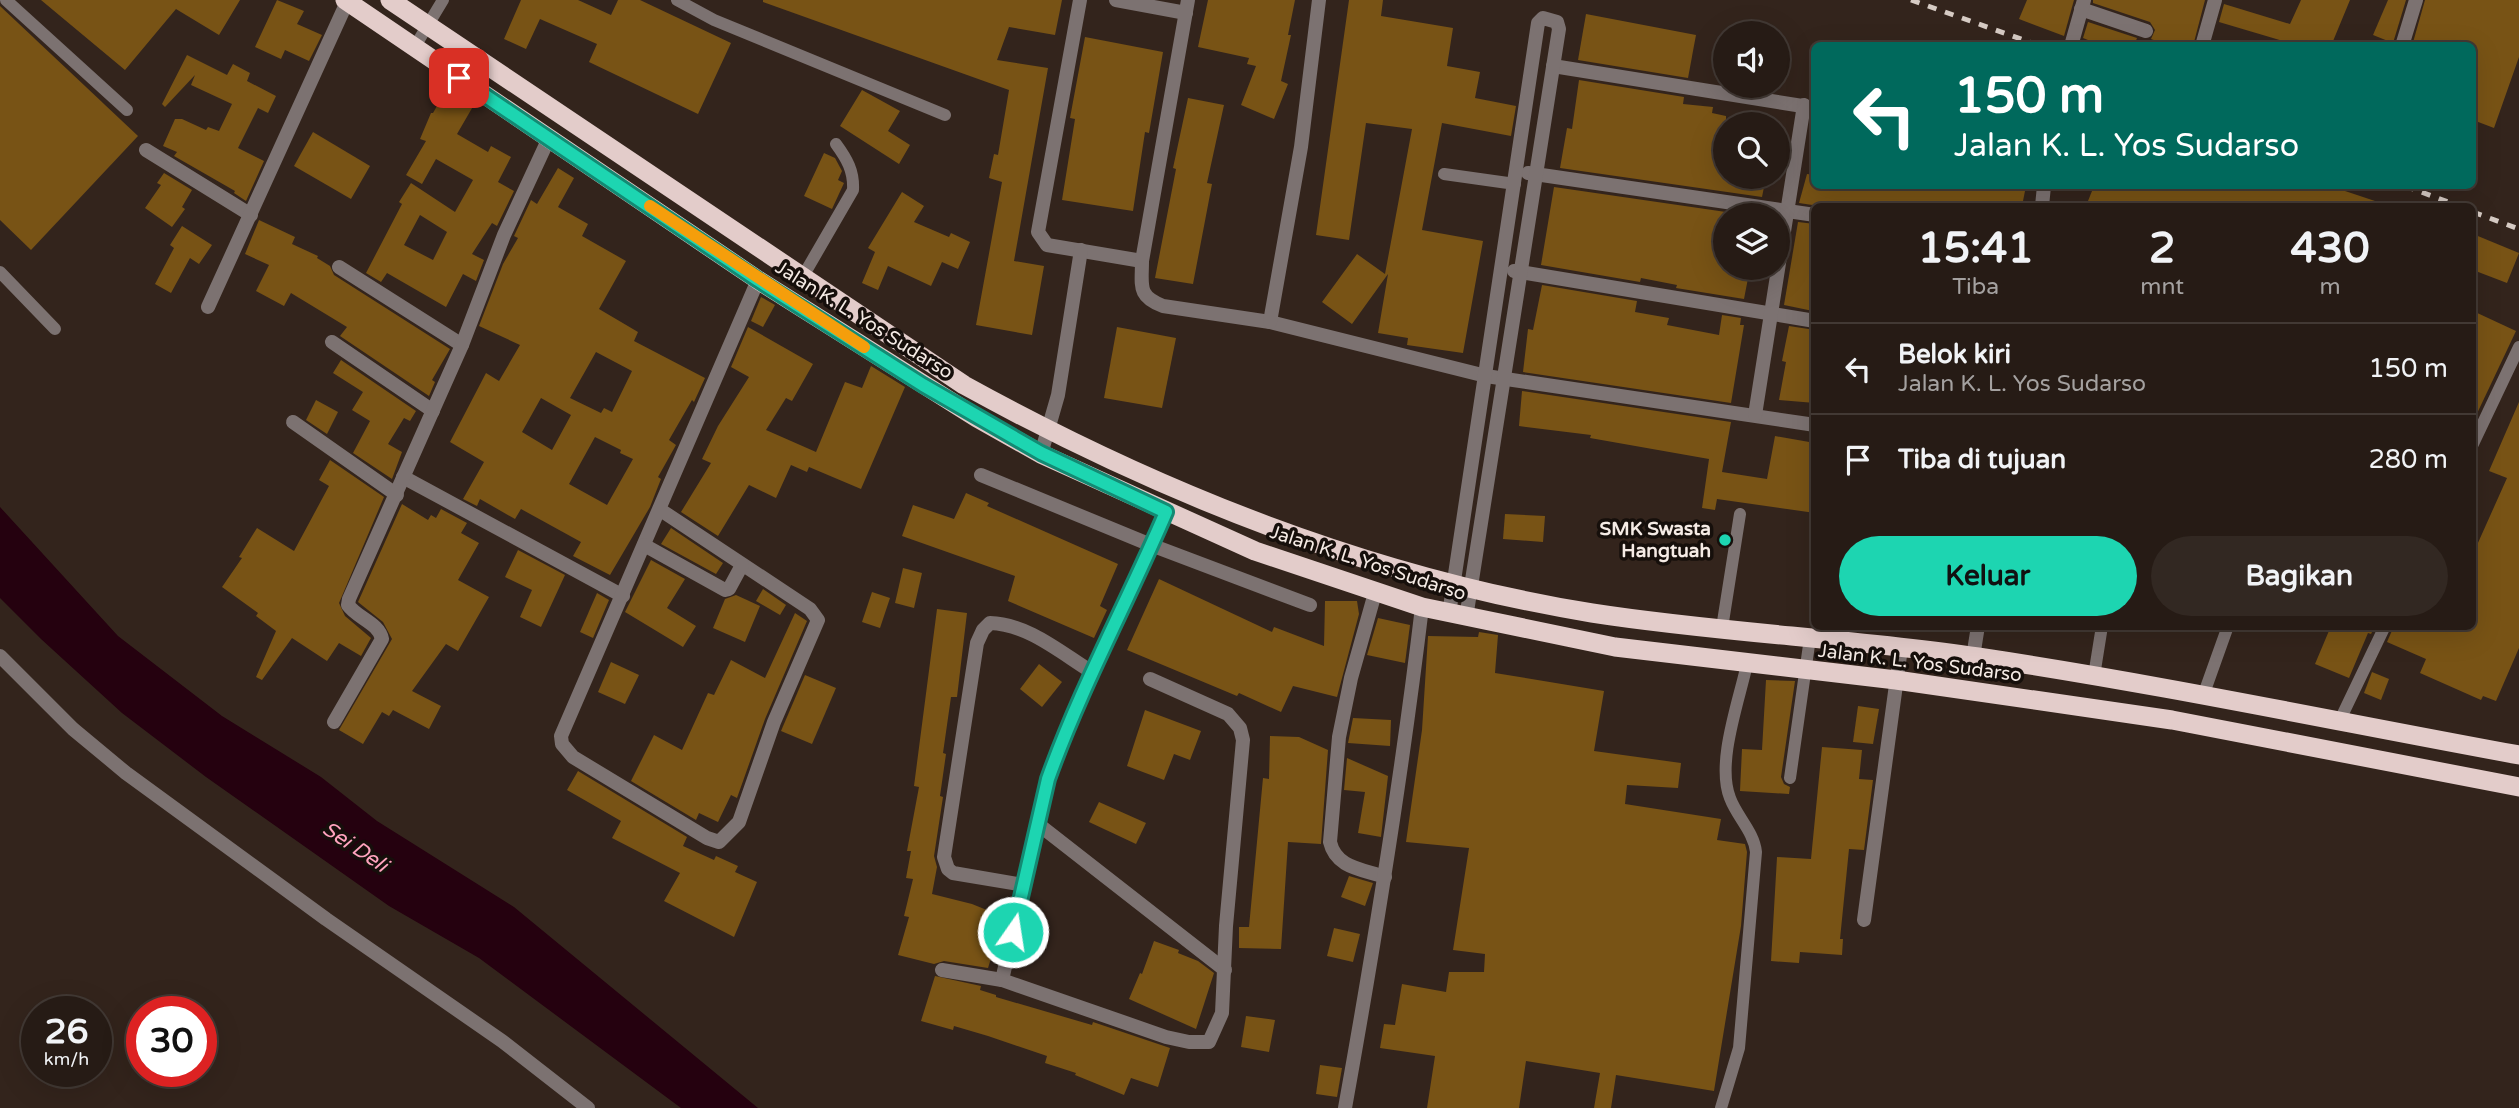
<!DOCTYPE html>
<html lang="id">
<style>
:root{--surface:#261b15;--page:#322822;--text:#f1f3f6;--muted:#a4a1a0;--line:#423934;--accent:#1dd5b1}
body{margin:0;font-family:"Varela Round",sans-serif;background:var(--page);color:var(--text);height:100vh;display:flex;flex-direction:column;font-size:26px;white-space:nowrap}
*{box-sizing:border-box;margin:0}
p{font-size:23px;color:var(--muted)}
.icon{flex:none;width:38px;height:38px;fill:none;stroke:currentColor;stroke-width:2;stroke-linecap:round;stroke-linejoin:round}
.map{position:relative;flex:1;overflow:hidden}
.side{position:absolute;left:1811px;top:203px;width:665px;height:427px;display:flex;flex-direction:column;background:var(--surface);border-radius:10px;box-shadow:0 7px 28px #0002,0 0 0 2px var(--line)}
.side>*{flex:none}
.top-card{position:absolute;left:1811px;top:42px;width:665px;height:147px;border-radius:10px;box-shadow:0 7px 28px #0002,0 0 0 2px var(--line);background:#00695c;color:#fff;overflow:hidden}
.tools{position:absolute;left:1713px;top:21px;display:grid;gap:14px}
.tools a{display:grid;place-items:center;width:77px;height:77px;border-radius:50%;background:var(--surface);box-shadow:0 7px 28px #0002,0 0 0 2px var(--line);font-size:35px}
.speed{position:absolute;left:21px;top:996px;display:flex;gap:14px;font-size:35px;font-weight:700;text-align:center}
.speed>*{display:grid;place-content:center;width:91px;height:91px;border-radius:50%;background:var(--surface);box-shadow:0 7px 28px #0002,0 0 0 2px var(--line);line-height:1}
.speed small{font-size:18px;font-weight:400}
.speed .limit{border:10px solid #d22;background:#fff;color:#111}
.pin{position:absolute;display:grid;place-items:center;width:60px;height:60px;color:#fff;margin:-30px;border-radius:14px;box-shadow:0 4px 10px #0006}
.me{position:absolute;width:77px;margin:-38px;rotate:13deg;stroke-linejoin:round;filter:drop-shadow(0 0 5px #0008)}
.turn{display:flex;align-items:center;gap:24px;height:147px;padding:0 28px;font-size:32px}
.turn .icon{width:91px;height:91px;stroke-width:2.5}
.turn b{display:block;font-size:49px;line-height:60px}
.eta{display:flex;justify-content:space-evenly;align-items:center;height:119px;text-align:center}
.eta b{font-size:42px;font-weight:800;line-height:49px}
.action{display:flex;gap:14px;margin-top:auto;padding:14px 28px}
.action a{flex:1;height:80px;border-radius:42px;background:var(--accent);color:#111;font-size:28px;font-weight:800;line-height:80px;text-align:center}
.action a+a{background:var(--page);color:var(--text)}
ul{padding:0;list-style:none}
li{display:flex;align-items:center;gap:21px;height:91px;padding:0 28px;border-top:2px solid var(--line)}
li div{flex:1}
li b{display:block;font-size:26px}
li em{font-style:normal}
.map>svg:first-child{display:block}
</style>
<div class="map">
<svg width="2519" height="1108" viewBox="0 0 2519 1108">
<rect width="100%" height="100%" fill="#33241c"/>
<path fill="#25010f" d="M0,507L118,636L222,716L321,777L377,821L514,907L758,1108H681L479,958L389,906L206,777L122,713L41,639L0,598Z"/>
<g fill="#785315" fill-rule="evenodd">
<path d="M41,0H240L219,35L176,9L125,70Z"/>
<path d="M277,0L304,11L297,24L322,35L309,61L285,50L281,59L255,47Z"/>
<path d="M521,0H578L611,15L618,0H640L731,43L698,114L589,62L597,44L540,19L526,49L504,39Z"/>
<path d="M763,0H1062L1055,35L1009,27L997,60L1048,68L1014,261L1044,266L1032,335L976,325L1002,182L989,178L994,154L998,155L1009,90L763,2Z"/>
<path d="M1208,0H1295L1288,35H1291L1281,81L1288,84L1274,119L1241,105L1256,66L1247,64L1249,58L1198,47Z"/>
<path d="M1349,0H1383L1381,16L1453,28L1447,66L1480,72L1475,98L1516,106L1511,136L1442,123L1422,230L1483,241L1463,353L1407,345L1408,338L1378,333L1388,274L1352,324L1322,302L1357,254L1385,274L1412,129L1366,123L1349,240L1316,235Z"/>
<path d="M2027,0H2074L2064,36L2019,19Z"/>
<path d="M2093,0H2205L2193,46H2170L2151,39L2155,30L2150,22L2093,3Z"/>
<path d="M2301,0H2350L2331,46H2281L2283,41L2219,22L2224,4L2290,24Z"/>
<path d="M2388,0H2406L2393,43L2373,35Z"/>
<path d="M2425,0H2519V57L2494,128L2473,120V46H2412Z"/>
<path d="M0,6L138,136L31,250L0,220Z"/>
<path d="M1586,14L1696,35L1688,78L1578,60Z"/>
<path d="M2088,22L2137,38L2134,46H2103L2083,38Z"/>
<path d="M1085,37L1163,52L1149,133L1145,132L1133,211L1062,200L1075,119L1070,118Z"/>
<path d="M187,55L227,75L233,64L250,73L247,81L276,96L268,113L258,108L238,148L264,161L246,201L234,193L235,191L174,156L177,152L163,146L175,119H182L206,130L208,127L219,131L232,104L191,85L195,75L165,107L162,104Z"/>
<path d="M1579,80L1684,97L1683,104L1713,107L1712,113L1726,116V177H1766L1762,197L1560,168L1567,128L1572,129Z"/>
<path d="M449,85L475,103L457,134L488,152L491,146L511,157L498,182L514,191L497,226L492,223L472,254L484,260L476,281L463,274L446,307L387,273L381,282L366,273L402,204L399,202L411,183L455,212L473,180L436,159L422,184L406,175L426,141L420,139L431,113H433ZM420,215L447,232L433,260L404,245Z"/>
<path d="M862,90L900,111L888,131L910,145L899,164L840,126Z"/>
<path d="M1188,98L1224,105L1207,183L1212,184L1193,284L1155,278L1176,169L1173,168Z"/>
<path d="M313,132L370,166L351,199L294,166Z"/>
<path d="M824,153L835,158L842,171L838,180L844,183L832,209L804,196Z"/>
<path d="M558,168L574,178L558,207L588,224L582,236L626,261L599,309L638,332L634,341L705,378L694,402L692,400L669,440L676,445L658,477L661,479L650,507L610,575L573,556L581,542L521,509L515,519L480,499L477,506L463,499L484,462L450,442L486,373L499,381L520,345L479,326L503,264L518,238L514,236L531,200L537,204ZM596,352L632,371L612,412L604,408L601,413L570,398ZM541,398L571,415L552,450L522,432ZM595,437L621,450L620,453L633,459L607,505L569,484Z"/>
<path d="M164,173L192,190L182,207L185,209L172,227L145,208L161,185L157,183Z"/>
<path d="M1807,174L1815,175V186H2026L2022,206H1819L1799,203Z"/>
<path d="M2094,186H2330L2384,204L2383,206H2086Z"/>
<path d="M1554,187L1726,212V268H1750L1744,299L1676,288L1677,285L1641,278L1640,282L1541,265Z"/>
<path d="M902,192L924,206L914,222L949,237L951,233L970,242L958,269L942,262L931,286L888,266L878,290L862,283L875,252L868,248Z"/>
<path d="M259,220L295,237L292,244L318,256L317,258L330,266L334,275L450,349L432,380L435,382L429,396L340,336L347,327L291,293L284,306L256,291L269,265L245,254Z"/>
<path d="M1798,222L1815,224L1813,311L1784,305Z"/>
<path d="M182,226L212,245L199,264L190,258L171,293L155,284L174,248L170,245Z"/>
<path d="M2473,234L2519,253L2507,283L2473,270Z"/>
<path d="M1542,285L1637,301L1635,312L1669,318L1667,325L1719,335L1722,315L1741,318L1740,325H1744L1731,403L1523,372L1528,329L1533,330Z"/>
<path d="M761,297L775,305L763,327L751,321Z"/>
<path d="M2473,311L2516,331L2473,422Z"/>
<path d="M1789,326L1815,330V403L1779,400L1786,362L1782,361Z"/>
<path d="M748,327L813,364L792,401L786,398L766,430L816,452L845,382L862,388L871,366L905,387L861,489L809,467L807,472L791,465L776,498L749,485L718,536L681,512L711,463L702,459L718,426L749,377L731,367Z"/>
<path d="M1117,327L1176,338L1162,408L1104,398Z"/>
<path d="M341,360L416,411L410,421L404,418L388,444L402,452L392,479L353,453L370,421L352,410L363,392L333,373Z"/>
<path d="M1522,391L1731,422L1722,472L1767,479L1775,436L1815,443V513L1717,499L1715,510L1702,508L1709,459L1590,438L1591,435L1519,426Z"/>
<path d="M316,400L338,412L327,434L306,420Z"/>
<path d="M2519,402V648L2496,701L2483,696L2481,700L2420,673L2426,659L2387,642L2394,626H2473V554L2507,478L2489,471Z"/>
<path d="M330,460L384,497L339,603L345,616L371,638L361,656L339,643L327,661L292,638L262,680L256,677L276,631L256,616L258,613L222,587L242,558L239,557L257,528L294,551L329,486L319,480Z"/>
<path d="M966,493L989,503L987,506L1118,564L1100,606L1107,610L1094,638L1008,601L1015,576L902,536L913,505L954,519Z"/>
<path d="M402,504L428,520L431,515L436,518L441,509L467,523L461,533L479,543L458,580L489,597L458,651L446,644L412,691L441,706L429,729L393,710L389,716L382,712L363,744L339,730L392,639L383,622L358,602Z"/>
<path d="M1505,514L1545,516L1543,542L1503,539Z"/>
<path d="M671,528L723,563L716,574L661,544Z"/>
<path d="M518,550L565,575L541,627L520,617L532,590L505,577Z"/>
<path d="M651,560L685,579L667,608L696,626L683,647L625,612Z"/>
<path d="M903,568L922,573L914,608L895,603Z"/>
<path d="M1159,579L1272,632L1274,627L1324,646L1325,601H1357L1359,614L1337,697L1293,686L1281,712L1239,693L1237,696L1127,650Z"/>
<path d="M763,589L786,605L780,615L756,601Z"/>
<path d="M872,592L890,598L880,628L862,622Z"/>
<path d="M597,593L609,600L593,638L580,632Z"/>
<path d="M736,595L760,606L745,642L713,628L725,599Z"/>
<path d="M937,609L967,613L957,697H951L943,753L946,754L940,796L943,797L934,856L937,867L932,894L972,904L1004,917L988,968L944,961L934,964L898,955L909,917L904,916L913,879L906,878L911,851H907L919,787L914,786Z"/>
<path d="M795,613L807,621L765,719L737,798L731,795L718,822L699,813L696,820L631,781L654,735L682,750L708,693L714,695L731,660L765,678Z"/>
<path d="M1378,618L1410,625L1405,663L1367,655Z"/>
<path d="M2331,626H2375L2371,634L2368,633L2349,678L2315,664Z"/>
<path d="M1479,632L1498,635L1495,673L1604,691L1594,751L1681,763L1678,788L1627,785L1625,804L1721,819L1717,840L1745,844L1747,852L1741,926L1714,1091L1616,1075L1611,1108H1594L1600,1073L1526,1061L1519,1108H1427L1435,1056L1380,1048L1384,1024L1395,1025L1402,984L1446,992L1449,972H1484L1485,954L1453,950L1469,848L1406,842L1422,730L1428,636L1478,637Z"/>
<path d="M611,662L639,675L625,704L598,692Z"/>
<path d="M1039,664L1062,682L1042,707L1020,689Z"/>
<path d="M2372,672L2389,679L2381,700L2364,693Z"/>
<path d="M805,675L836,688L812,744L781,731Z"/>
<path d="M1766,680L1795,681L1781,777L1784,784L1790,787L1789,794L1740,791L1742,749L1762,750Z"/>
<path d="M1858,706L1879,709L1873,744L1853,742Z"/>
<path d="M1145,710L1201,731L1190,760L1174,754L1164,780L1127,766Z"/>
<path d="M1353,718L1391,720L1390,746L1348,743Z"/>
<path d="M1270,736L1299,737L1328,750L1321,844L1288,842L1281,949L1239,948V927H1249L1263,778L1269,779Z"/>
<path d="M1822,747L1862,750L1859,779L1873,780L1864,850L1849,849L1840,939H1843L1842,955L1800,952L1799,963L1771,961L1777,857L1811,859Z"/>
<path d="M1347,758L1388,776L1381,837L1358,833L1365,792L1344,790Z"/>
<path d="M578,771L687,837L683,846L714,860L716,856L738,866L735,872L757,882L734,937L664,901L680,873L612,838L621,821L567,790Z"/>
<path d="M1099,802L1146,823L1136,844L1089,822Z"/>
<path d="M1349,876L1373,883L1365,906L1341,897Z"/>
<path d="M1334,928L1360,934L1353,962L1327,956Z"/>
<path d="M1154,941L1179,950L1178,953L1198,961L1214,973L1196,1029L1129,999L1140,973L1142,974Z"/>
<path d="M935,976L981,986L980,990L996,995V997L1092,1025L1093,1022L1170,1048L1158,1087L1131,1078L1124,1095L1075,1075L1076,1073L1045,1063L1047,1056L988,1036L954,1026L953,1030L921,1021Z"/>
<path d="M1246,1016L1275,1020L1269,1052L1241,1047Z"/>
<path d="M1320,1065L1342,1068L1337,1097L1316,1094Z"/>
</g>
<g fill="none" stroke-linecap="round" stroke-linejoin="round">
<g stroke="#7c7271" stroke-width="12">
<path d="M6,0L127,110"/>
<path d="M677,0L714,20L945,115"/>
<path d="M414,48L443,0"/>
<path d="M1444,174L1515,184"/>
<path d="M0,272L55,329"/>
<path d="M802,278L853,190C854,171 847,159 836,144"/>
<path d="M2473,444L2519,347"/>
<path d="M1722,628L1740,514"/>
<path d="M2094,676L2102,626"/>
<path d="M2203,696L2228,626"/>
<path d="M2339,722L2385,626"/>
<path d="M1790,778L1810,638"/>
<path d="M1721,1108L1739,1048L1756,852C1754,832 1737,817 1730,798C1716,763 1739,701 1747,664"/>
</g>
<g stroke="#7c7271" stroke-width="14">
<path d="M1080,0L1038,232L1047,245L1142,261"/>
<path d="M1116,0L1186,13"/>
<path d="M1188,0L1142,261C1142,286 1137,296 1163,306L1270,322L1486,376L1815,425"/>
<path d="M2081,9L2146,31"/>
<path d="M2071,46L2084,0"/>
<path d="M2202,46L2215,0"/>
<path d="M2402,46L2416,0"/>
<path d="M1553,66L1815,108"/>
<path d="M146,150L251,215"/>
<path d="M1528,173L1815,215"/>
<path d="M2042,206L2044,186"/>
<path d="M339,267L462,345"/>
<path d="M1514,271L1815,321"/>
<path d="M208,307L347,2"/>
<path d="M1270,322L1301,147L1319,0"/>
<path d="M332,342L433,411"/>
<path d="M1755,415L1804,105"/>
<path d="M293,422L397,495"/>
<path d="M1041,454L1058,395L1081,250"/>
<path d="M981,475L1151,545L1310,605"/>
<path d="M403,477L623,596"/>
<path d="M659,509L810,609L818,620L774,722L739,822L719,842L707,838L573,757L562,744L561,736L758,280"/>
<path d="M644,545L725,590L729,589L742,565"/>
<path d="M1375,593L1351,678L1339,737L1330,842C1336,868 1362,869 1385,877"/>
<path d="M1449,614L1538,23L1543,18L1557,22L1559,29L1466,618"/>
<path d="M0,656L73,729L126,773L326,919L502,1041L588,1108"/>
<path d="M1973,657L1978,626"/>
<path d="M334,722L382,639C379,623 357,618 348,605L349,599L462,345L504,235L549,138"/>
<path d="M1038,824L1225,970"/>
<path d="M1024,885L953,873L948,869L944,857L977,643L983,630L990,623C1028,624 1061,653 1092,672"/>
<path d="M1864,920L1901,648"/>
<path d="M942,970L1002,980L1166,1037L1189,1042H1209L1222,1013L1226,926L1243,740L1240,728L1228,714L1150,679"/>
<path d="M1002,980L1048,779L1092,672L1166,512"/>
<path d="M1345,1108C1375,941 1402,775 1422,607"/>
</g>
<g stroke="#e3ccca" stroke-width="19">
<path d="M345,0L758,280L977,418L1041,454L1255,551L1422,607L1615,647L1896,680L2172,720L2519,787"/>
<path d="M390,0L964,385C1160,493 1370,577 1592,613C1720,633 1850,638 1978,657C2159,684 2339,722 2519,755"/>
</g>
<g stroke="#d6cbc4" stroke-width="5" stroke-dasharray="9 9" stroke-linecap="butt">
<path d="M1911,0L2041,46"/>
<path d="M2405,186L2459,206"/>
<path d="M2473,212L2519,229"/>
</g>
</g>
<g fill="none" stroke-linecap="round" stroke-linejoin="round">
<defs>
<path id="route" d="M459,78L758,280L923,385L1041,453L1166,512C1128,601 1081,687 1048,779L1013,932"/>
</defs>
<use href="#route" stroke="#138a73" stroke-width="18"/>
<use href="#route" stroke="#1dd5b1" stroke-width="12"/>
<path stroke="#f59e0b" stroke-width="12" d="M650,206L864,347"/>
</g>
<circle fill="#1dd5b1" stroke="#160f0b" stroke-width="2.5" cx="1725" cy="540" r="7"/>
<g text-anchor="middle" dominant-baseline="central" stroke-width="7" stroke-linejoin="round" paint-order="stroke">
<g font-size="19" fill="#f5ebe5" stroke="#160f0b">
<text transform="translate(864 320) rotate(32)">Jalan K. L. Yos Sudarso</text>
<text transform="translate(1368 563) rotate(18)">Jalan K. L. Yos Sudarso</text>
<text transform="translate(1920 663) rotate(7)">Jalan K. L. Yos Sudarso</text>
</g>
<g font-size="19" font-weight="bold" fill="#f5ebe5" stroke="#160f0b" text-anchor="end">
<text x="1711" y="529">SMK Swasta<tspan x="1711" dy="22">Hangtuah</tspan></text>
</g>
<g font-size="21" font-style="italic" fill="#ffa3be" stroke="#160f0b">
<text transform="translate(355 847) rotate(34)">Sei Deli</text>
</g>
</g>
</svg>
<div class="tools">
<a><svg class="icon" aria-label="sound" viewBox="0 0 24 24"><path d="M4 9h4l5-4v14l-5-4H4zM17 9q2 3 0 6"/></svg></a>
<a><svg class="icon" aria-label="search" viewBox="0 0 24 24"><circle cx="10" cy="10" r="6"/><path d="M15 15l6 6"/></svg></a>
<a><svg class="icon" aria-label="layers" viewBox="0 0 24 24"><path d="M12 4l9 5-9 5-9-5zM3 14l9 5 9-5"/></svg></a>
</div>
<div class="speed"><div>26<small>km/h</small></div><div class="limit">30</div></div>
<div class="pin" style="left:459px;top:78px;background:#d93025"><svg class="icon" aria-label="arrive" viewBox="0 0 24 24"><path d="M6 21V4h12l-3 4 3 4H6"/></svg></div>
<svg class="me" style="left:1013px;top:932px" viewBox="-20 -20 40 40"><circle r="17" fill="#1dd5b1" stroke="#fff" stroke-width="3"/><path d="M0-11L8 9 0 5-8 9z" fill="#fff"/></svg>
<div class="top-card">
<div class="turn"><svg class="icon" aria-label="left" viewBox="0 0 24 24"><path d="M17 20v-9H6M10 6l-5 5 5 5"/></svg><div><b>150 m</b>Jalan K. L. Yos Sudarso</div></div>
</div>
<section class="side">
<div class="eta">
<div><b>15:41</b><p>Tiba</p></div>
<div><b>2</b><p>mnt</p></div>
<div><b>430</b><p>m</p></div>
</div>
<ul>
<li><svg class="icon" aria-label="left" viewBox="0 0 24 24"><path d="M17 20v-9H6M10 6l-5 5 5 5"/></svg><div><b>Belok kiri</b><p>Jalan K. L. Yos Sudarso</p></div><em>150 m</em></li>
<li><svg class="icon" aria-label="arrive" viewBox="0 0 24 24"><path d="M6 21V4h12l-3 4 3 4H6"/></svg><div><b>Tiba di tujuan</b></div><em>280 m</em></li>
</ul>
<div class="action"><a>Keluar</a><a>Bagikan</a></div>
</section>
</div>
